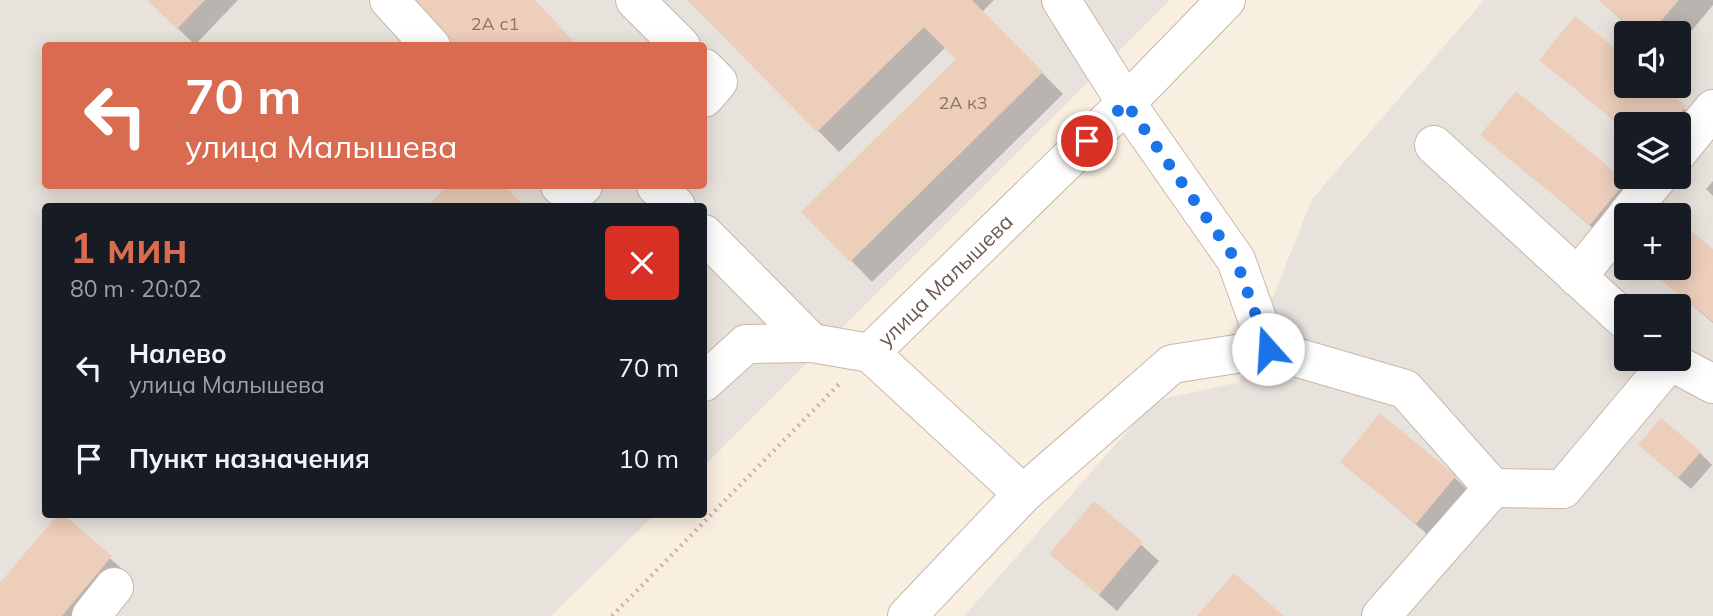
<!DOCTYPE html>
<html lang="ru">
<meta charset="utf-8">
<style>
:root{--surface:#171b24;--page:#242831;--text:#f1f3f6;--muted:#9ea1a6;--accent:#d96c50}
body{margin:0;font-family:Mulish,sans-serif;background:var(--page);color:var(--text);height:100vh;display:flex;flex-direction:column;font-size:26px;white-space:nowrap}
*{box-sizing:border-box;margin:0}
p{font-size:23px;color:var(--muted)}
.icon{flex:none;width:38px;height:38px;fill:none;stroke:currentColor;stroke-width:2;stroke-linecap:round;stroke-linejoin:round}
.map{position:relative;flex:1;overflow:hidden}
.sheet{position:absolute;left:42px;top:203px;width:665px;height:315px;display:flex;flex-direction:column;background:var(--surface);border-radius:7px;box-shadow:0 4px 18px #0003}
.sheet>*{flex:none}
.guide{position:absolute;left:42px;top:42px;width:665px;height:147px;border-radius:7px;box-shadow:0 4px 18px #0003;background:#d96c50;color:#fff;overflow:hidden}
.fabs{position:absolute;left:1614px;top:21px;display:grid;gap:14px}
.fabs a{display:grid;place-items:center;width:77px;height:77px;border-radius:7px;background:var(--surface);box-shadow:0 4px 18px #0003;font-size:35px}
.pin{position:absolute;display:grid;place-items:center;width:60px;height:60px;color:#fff;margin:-30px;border:4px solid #fff;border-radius:50%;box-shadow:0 2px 7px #0007}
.me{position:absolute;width:77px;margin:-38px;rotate:341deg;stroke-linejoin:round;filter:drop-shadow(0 0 5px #0008)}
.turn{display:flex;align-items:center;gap:24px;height:147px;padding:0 28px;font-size:32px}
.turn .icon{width:91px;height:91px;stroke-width:2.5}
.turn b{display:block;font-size:49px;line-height:60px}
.round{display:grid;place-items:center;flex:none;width:74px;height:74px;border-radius:7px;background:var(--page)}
.headline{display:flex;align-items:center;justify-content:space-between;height:119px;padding:0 28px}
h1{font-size:42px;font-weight:700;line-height:52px;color:var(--accent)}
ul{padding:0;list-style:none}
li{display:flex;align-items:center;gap:21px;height:91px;padding:0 28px}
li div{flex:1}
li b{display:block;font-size:26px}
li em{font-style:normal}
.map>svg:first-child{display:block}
</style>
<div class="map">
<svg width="1713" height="616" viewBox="0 0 1713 616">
<rect width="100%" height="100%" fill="#f9efe1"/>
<g fill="#e8e2dc" fill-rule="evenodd">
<path d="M0,0H1170L704,466V206H46V514L654,515L551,616H0ZM46,46H704V186H46Z"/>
<path d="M1484,0H1713V616H964L1154,401L1239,382L1312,199ZM1626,33H1678V86H1626ZM1626,124H1678V177H1626ZM1626,215H1678V268H1626ZM1626,306H1678V359H1626Z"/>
</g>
<g fill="#0003">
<path d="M149,0H238L195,45Z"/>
<path d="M689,0H994L982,12L1063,94L872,282L804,212L959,59L946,47L839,152Z"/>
<path d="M1599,0H1713V5L1678,47V33H1636Z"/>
<path d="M1542,59L1626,86H1658L1702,124H1626V131Z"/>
<path d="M1516,94L1642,200L1608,241L1483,135Z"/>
<path d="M1713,181V196L1706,189Z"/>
<path d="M451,186H503L523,206H429Z"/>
<path d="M1680,224L1713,251V323L1648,268H1678Z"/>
<path d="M1700,453L1712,465L1691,489L1652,456Z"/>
<path d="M1343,462L1454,477L1472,494L1434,540Z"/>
<path d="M1095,503L1159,561L1117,611L1052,554Z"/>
<path d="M60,515L128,574L93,616H0V586Z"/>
</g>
<g fill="#eccebb">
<path d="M147,0H205L177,29Z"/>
<path d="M413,0H535L578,46H455Z"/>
<path d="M687,0H972L1043,72L850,262L801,212L956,59L924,27L817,132Z"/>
<path d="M1598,0H1679L1651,33H1638Z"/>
<path d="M1575,16L1626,57V86H1661L1686,106L1671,124H1626V130L1539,60Z"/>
<path d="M1516,91L1626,181L1590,225L1480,135Z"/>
<path d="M448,186H505L522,204L519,206H427Z"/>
<path d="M1679,221L1713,249V322L1646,268H1678Z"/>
<path d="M1380,413L1456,476L1416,524L1340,462Z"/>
<path d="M1661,418L1701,452L1678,478L1638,445Z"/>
<path d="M1094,501L1143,542L1099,595L1049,554Z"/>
<path d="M58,514H63L112,556L62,616H0V583Z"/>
<path d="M1234,573L1284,616H1197Z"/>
</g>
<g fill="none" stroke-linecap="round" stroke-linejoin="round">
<defs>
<g id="minor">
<path d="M389,0L431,46"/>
<path d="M635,0L681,46"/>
<path d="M1061,0L1126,103L1236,260L1268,349"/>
<path d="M704,68L718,82L704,98"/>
<path d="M1434,145L1626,321"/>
<path d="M1678,152L1713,109"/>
<path d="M560,186L566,191L583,186"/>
<path d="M656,186L676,206"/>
<path d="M1627,215L1658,177"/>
<path d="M704,234L812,343L870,353"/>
<path d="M1577,277L1626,217"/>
<path d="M1670,361L1713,384"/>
<path d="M704,382L746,344L812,343"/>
<path d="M1493,488L1563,489L1670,361L1668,359"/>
<path d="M1023,494L1172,364L1268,349L1405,389L1493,488L1381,616"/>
<path d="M91,616L114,587"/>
<path id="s1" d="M907,616L1023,494L870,353L1126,103L1226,0"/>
</g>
</defs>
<use href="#minor" stroke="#c8b7a9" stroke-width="40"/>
<path stroke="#d0b19f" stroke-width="4.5" stroke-dasharray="2 5" stroke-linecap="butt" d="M612,616L842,381"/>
<use href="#minor" stroke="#fff" stroke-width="38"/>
</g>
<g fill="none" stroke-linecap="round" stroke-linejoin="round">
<path stroke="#1a73e8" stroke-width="12" stroke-dasharray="0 21.6" d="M1087,141L1126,103L1236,260L1268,349"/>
</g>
<g text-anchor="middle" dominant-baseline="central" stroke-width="5" stroke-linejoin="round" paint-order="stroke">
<g font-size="18" fill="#8e7466">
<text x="495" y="23">2А с1</text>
<text x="963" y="102">2А к3</text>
</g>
<g font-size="21" fill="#6e564a" stroke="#fdf4e6">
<text stroke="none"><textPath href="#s1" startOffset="481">улица Малышева</textPath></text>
</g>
</g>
</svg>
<div class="fabs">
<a><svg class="icon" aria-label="sound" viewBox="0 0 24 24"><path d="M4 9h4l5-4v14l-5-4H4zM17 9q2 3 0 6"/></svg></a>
<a><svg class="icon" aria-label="layers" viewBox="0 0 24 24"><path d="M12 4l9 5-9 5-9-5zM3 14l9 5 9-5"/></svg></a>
<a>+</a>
<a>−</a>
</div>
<div class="pin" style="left:1087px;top:141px;background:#d93025"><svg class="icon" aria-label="arrive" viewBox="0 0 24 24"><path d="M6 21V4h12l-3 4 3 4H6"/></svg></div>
<svg class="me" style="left:1268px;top:349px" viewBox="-20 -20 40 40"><circle r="19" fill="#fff"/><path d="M0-13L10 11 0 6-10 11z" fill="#1a73e8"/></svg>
<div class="guide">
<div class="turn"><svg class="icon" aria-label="left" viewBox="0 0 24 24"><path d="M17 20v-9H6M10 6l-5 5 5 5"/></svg><div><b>70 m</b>улица Малышева</div></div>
</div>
<section class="sheet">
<div class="headline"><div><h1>1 мин</h1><p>80 m · 20:02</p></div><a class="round" style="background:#d93025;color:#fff"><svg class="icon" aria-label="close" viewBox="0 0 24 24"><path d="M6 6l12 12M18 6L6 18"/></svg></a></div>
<ul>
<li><svg class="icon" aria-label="left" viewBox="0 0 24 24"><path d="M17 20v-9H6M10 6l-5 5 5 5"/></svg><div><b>Налево</b><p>улица Малышева</p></div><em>70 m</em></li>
<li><svg class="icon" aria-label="arrive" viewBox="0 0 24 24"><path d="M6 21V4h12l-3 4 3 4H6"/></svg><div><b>Пункт назначения</b></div><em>10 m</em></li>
</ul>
</section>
</div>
